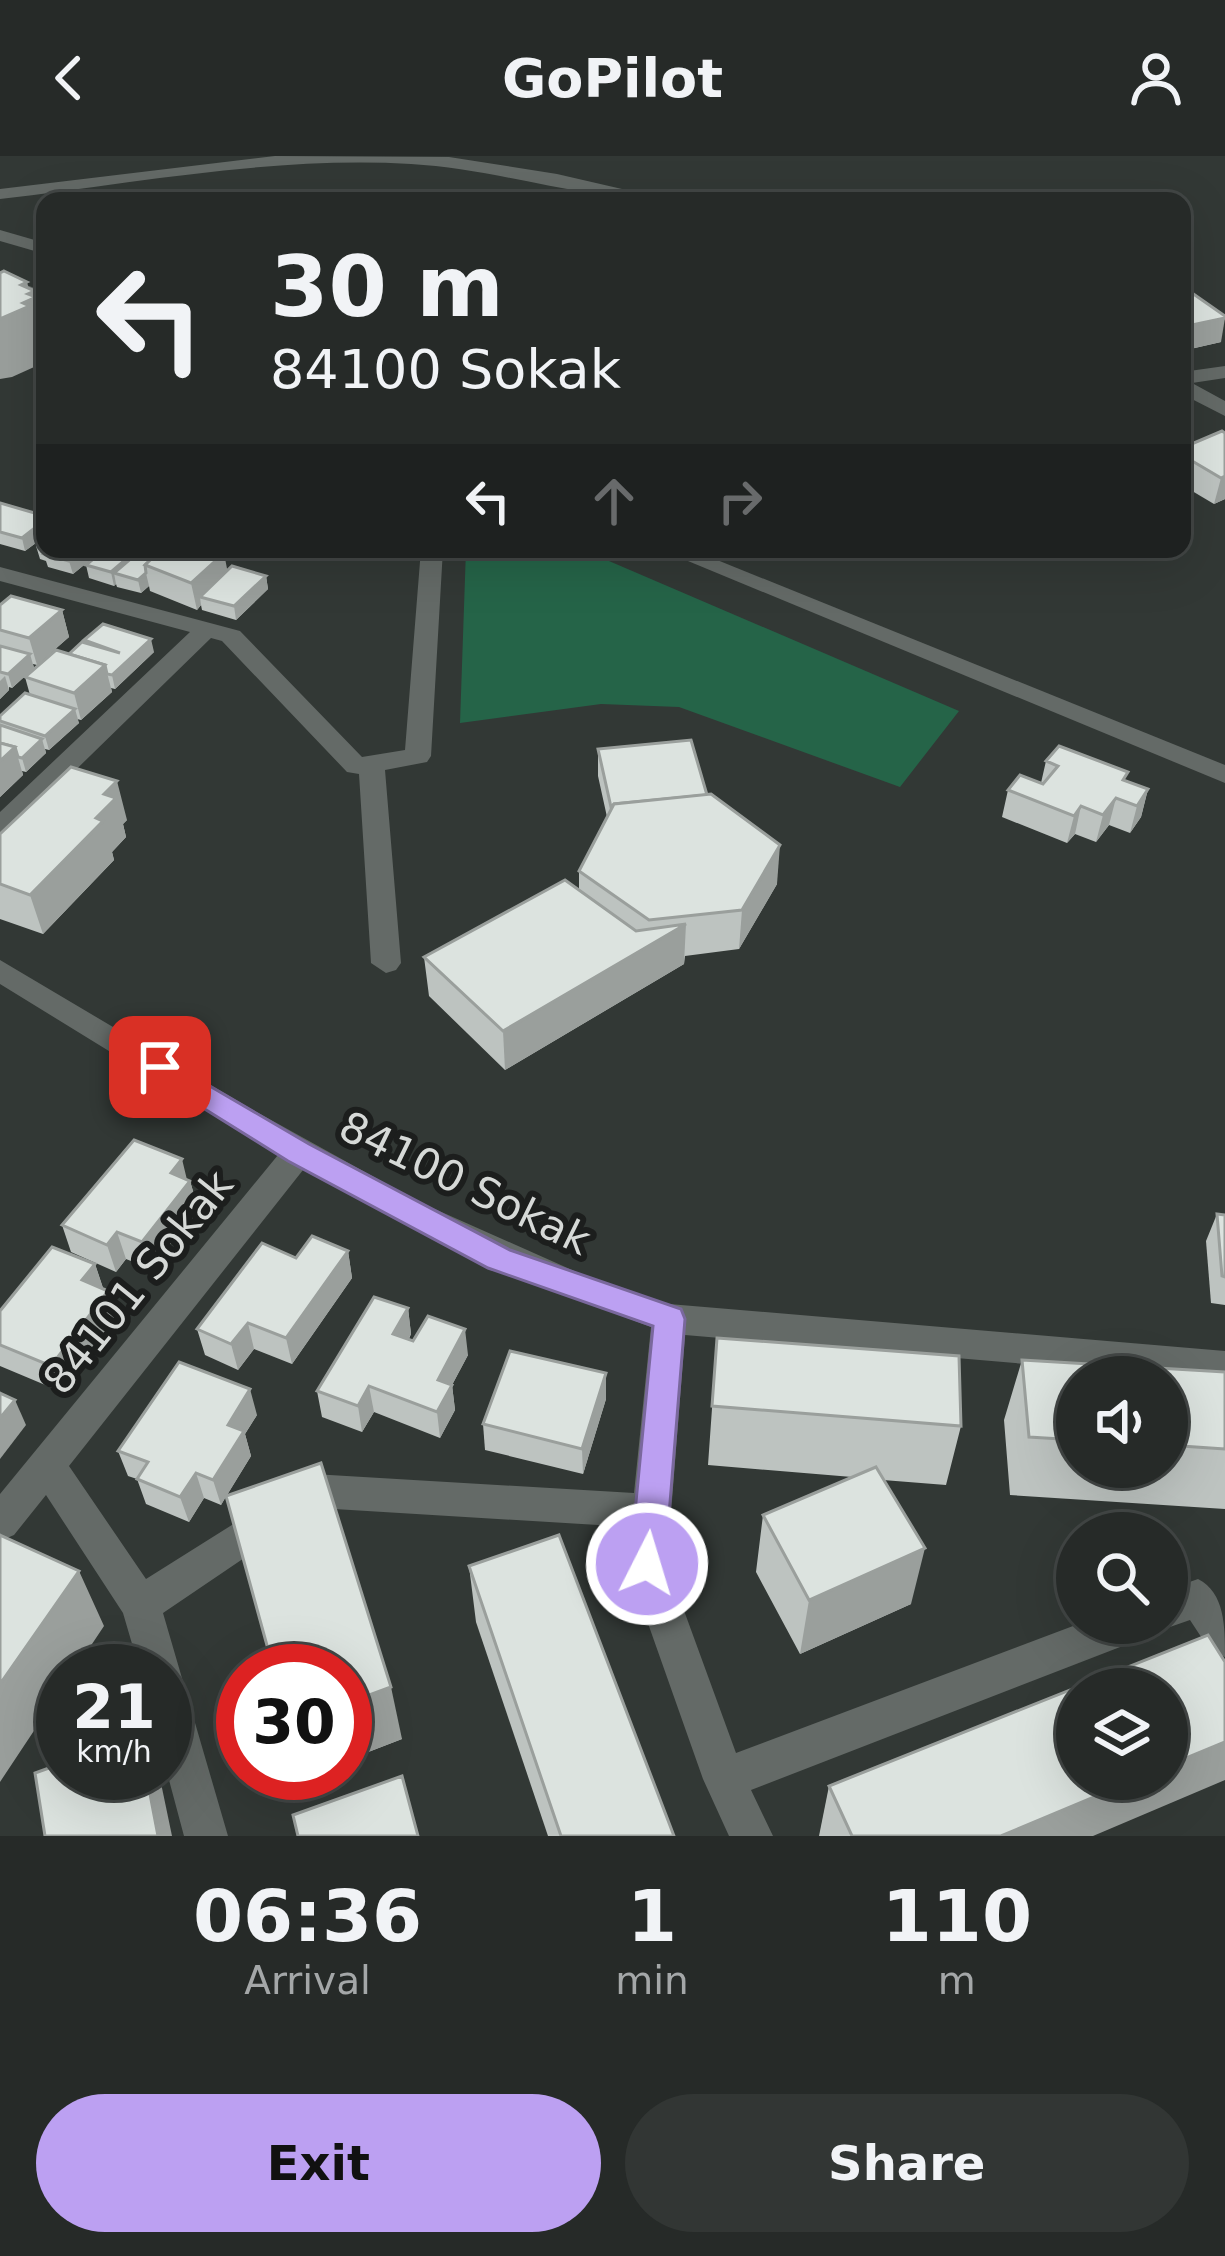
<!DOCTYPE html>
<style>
:root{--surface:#262a28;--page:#323634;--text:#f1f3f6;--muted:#a4a7a8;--line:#424645;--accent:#bca0f2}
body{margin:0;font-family:"DejaVu Sans",sans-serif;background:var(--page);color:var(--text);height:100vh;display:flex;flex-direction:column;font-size:45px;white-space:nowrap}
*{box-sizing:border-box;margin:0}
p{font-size:39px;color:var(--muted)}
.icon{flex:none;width:66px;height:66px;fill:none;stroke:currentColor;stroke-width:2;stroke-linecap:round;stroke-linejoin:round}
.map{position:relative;height:1680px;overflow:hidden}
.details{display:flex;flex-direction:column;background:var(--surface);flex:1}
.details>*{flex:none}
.top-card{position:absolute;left:36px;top:36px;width:1155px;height:366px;border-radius:24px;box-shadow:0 12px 48px #0002,0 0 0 3px var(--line);background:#262a28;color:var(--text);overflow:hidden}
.tools{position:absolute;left:1056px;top:1200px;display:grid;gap:24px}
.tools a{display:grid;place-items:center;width:132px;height:132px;border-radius:50%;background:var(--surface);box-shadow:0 12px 48px #0002,0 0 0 3px var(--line);font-size:60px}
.speed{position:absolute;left:36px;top:1488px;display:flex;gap:24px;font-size:60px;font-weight:700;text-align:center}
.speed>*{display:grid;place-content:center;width:156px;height:156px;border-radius:50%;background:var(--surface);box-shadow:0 12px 48px #0002,0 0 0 3px var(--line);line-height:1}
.speed small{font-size:30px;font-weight:400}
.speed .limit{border:18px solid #d22;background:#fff;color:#111}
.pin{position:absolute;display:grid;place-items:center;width:102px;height:102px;color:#fff;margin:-51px;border-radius:24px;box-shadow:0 6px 18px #0006}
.me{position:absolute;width:132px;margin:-66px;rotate:5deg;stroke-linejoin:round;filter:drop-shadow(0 0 9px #0008)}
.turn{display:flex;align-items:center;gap:42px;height:252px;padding:0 36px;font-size:54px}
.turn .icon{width:156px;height:156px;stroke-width:2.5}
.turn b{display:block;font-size:84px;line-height:102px}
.lanes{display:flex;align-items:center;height:114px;padding:0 36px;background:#0003;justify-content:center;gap:60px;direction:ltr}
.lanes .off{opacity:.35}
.eta{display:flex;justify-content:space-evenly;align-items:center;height:204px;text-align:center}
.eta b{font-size:72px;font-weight:800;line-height:84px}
.button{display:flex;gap:24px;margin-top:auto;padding:24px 36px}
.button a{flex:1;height:138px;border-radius:72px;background:var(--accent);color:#111;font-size:48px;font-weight:800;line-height:138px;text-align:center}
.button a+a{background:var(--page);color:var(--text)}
header{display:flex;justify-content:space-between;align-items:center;height:156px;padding:0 36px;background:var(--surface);font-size:54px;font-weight:800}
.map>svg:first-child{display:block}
</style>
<header><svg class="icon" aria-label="back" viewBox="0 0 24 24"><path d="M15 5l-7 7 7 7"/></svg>GoPilot<svg class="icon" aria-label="person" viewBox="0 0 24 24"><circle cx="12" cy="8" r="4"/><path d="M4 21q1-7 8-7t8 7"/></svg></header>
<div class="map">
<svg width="1225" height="1680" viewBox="0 0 1225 1680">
<rect width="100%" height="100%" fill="#323835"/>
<path fill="#256448" d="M466,393H581L959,555L900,631L679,551L601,548L460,567Z"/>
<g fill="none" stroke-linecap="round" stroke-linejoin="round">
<g fill="#646a67" fill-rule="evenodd">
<path d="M275,0L449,1L557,18L674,45C586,45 499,13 411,8C274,0 136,27 0,43V33Z"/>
<path d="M0,74L45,87V98L0,85Z"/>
<path d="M1225,210V222L1192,227L1225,245V260L1182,238V216Z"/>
<path d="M421,393H443L431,600L427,606L385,614L401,807L396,814L386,817L371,807L359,618L347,616L222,485L211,482L10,678L0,681V656L190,476L0,425V411L240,475L362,601L405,594Z"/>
<path d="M0,804L253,954L419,1046L590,1122L669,1148L1225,1195V1225L685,1179L667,1408L736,1597L1081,1467H1152L1146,1481L751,1634L773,1680H729L703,1623L627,1408L631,1371L318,1352L163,1457L228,1680H184L165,1609V1515H140L123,1457L46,1339L14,1379L0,1385V1338L278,999L0,828ZM303,1014L480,1106L651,1171L634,1337L313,1318L146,1423L69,1310Z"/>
<path d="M1198,1423C1225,1437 1225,1470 1225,1501L1211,1496L1190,1464L1167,1472L1155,1467H1167V1434Z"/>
</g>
<g fill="#646a67" fill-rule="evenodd">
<path d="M0,119L45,136V149L0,132Z"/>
<path d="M659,393H690L1225,609V627Z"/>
</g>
</g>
<g fill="#bdc3c0" fill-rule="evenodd">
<path d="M1182,130L1221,186L1186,194L1182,191Z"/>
<path d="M1225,277V343L1214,348L1182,329V292Z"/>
<path d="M0,347L45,360V393H210L227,415L266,420L268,433L236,464L202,454L201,449L197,454L150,435L149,430L141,437L117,431L116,428L114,430L89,422L86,409L100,396L73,418L48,411L46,405L40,403L36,390L44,384V381L25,395L0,388Z"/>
<path d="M0,449L62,454L69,481L37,509L33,508L34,512L12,532L9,531V534L0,543Z"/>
<path d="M84,484L154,496L115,533L111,532L112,536L81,564L77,563L79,567L49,594L45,593L46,597L26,616L22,615L23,619L0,641V560L30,539L25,521L69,498L85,487Z"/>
<path d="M598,593L707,639L777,728L739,793L685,800L684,808L505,914L429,840L424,801L579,734V715L607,661L598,620Z"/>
<path d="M1046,605L1126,625L1148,633L1141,661L1130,677L1109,669L1096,686L1075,678L1067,687L1002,661L1008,634L1041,627Z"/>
<path d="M127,664L123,668L126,681L112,696L114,704L43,778L0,763V678Z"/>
<path d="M187,1024L190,1025L198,1052L151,1113L126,1103L116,1116L71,1096L62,1069Z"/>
<path d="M1217,1058L1225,1059V1149L1211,1147L1206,1085Z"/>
<path d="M348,1095L352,1122L292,1208L254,1193L238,1214L205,1199L197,1173L296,1102Z"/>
<path d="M95,1108L103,1132L117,1161L62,1236L0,1210V1155Z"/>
<path d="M408,1152L411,1178L409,1183L468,1199L452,1229L455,1254L440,1282L374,1256L362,1276L322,1261L317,1235Z"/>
<path d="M717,1182L961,1270L946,1329L883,1324L911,1448L800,1498L756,1416L763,1359L852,1321L708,1309Z"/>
<path d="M1022,1204L1225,1216V1353L1010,1339L1004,1264ZM1077,1221H1167V1311H1077Z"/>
<path d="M606,1217V1243L583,1318L485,1294L483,1268Z"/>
<path d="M257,1259L245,1278L251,1300L227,1339L402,1583L345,1605V1515L226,1340L221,1349L204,1342L189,1366L146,1348L137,1323L128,1320L118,1295Z"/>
<path d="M469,1410L674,1680H548L476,1466Z"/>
<path d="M829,1630L1093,1680H819Z"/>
</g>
<g fill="#9a9f9c">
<path d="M27,126L30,137L35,135L45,179V200L42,201L43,207L12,221L0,223V163L21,129Z"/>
<path d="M1225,162L1221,186L1186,194L1192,169Z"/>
<path d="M1189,255L1183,281H1182V257Z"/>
<path d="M1225,320V343L1214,348L1221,322Z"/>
<path d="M45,364V374L42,373L44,381L25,395L22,382Z"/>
<path d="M84,393H99L100,396L73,418L69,405Z"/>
<path d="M138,393H147L114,417L116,428L114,430L111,416Z"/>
<path d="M224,397L229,423L200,441L201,449L197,454L191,427Z"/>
<path d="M146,417L149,430L141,437L138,424Z"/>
<path d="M266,420L268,433L236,464L234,450Z"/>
<path d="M62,454L69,481L37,509L29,482Z"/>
<path d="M151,483L154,496L115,533L112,519Z"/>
<path d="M30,498L34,512L12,532L8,518Z"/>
<path d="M105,509L112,536L81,564L74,537Z"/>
<path d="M5,520L9,534L0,543V525Z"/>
<path d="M75,553L79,567L49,594L45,580Z"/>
<path d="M42,583L46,597L26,616L22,602Z"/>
<path d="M15,591L23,619L0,641V605Z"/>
<path d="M117,625L127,664L123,668L126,681L112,696L114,704L43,778L30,739L104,638Z"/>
<path d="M1148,633L1141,661L1130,677L1137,650Z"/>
<path d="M1116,642L1109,669L1096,686L1103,659Z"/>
<path d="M1081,650L1075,678L1067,687L1074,660Z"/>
<path d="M780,689L777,728L739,793L742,754Z"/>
<path d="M686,768L684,808L505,914L503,875Z"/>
<path d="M182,1003L188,1028L190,1025L198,1052L151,1113L142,1086L171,1017Z"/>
<path d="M117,1076L126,1103L116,1116L107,1089Z"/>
<path d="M348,1095L352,1122L292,1208L286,1182Z"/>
<path d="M95,1108L104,1135L82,1124Z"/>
<path d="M108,1135L117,1161L62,1236L51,1210Z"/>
<path d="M408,1152L411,1178L397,1204L393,1178Z"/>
<path d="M248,1167L254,1193L238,1214L231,1188Z"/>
<path d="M465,1173L468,1199L452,1229L455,1254L440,1282L437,1256L438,1224Z"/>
<path d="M606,1217V1243L583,1318L582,1293Z"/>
<path d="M369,1230L374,1256L362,1276L358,1250Z"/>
<path d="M250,1233L257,1259L245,1278L251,1300L221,1349L213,1324L228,1269Z"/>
<path d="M15,1244L26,1269L0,1303V1262Z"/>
<path d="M196,1317L204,1342L189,1366L180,1341Z"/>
<path d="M925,1392L911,1448L800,1498L809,1444Z"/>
<path d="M79,1415L104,1470L74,1515H63V1531L0,1626V1528Z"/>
<path d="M391,1531L402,1583L345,1605V1548Z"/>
<path d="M1225,1586V1624L1093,1680H1001L1137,1623H1167V1610Z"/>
<path d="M146,1617H155L162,1632L172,1680H158Z"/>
</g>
<g fill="#dce3df" stroke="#9a9f9c" stroke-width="3">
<path d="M4,115L27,126L21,129L35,135L28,138L36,141L23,147L30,150L0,163V117Z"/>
<path d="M1182,130L1225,160V162L1192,169L1182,162Z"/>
<path d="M1222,275L1225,277V320L1221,322L1182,299V292Z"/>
<path d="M0,347L45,360V364L22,382L0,376Z"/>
<path d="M48,393H84L69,405L44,398L50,394Z"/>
<path d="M105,393H138L111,416L86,409Z"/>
<path d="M142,393H162L145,409L146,417L138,424L114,417Z"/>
<path d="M162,393H210L224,397L191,427L145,409Z"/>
<path d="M232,410L266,420L234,450L200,441Z"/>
<path d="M11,440L62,454L29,482L0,474V449Z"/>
<path d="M103,468L151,483L112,519L107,518L105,509L69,498L82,486L120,497L84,484Z"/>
<path d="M0,490L30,498L8,518L0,516Z"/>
<path d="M56,494L105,509L74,537L25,521Z"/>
<path d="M25,537L75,553L45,580L0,565V560Z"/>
<path d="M0,569L42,583L22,602L18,601L15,591L0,587Z"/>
<path d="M691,584L707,639L614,648L611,651L598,593Z"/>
<path d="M0,587L15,591L0,605Z"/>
<path d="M1059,590L1128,616L1123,624L1148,633L1137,650L1116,642L1103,659L1081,650L1074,660L1008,634L1020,619L1043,628L1058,610L1046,605Z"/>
<path d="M71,611L117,625L104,638L116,642L96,662L103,665L30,739L0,728V678Z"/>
<path d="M711,638L780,689L742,754L649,764L579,715L614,648Z"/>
<path d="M565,724L636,775L686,768L503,875L424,801Z"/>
<path d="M134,984L182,1003L171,1017L190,1025L142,1086L117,1076L107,1089L62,1069Z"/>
<path d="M1217,1058L1225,1059V1121L1222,1120Z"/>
<path d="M312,1080L348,1095L286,1182L248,1167L231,1188L197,1173L262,1087L296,1102Z"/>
<path d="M52,1091L95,1108L82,1124L108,1135L51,1210L0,1189V1155Z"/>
<path d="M374,1141L408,1152L393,1178L413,1185L428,1160L465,1173L438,1224L452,1229L437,1256L369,1230L358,1250L317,1235Z"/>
<path d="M717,1182L959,1200L961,1270L712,1250Z"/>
<path d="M510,1195L606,1217L582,1293L483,1268Z"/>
<path d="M1022,1204L1225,1216V1293L1167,1289V1221H1077V1284L1029,1281Z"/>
<path d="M179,1206L250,1233L228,1269L244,1275L213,1324L196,1317L180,1341L137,1323L148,1306L118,1295Z"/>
<path d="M0,1237L15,1244L0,1262Z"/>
<path d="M321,1307L391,1531L345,1548V1515H274L226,1340Z"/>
<path d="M876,1311L925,1392L809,1444L763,1359Z"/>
<path d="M0,1379L79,1415L0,1528Z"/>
<path d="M559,1379L674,1680H561L469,1410Z"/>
<path d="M1208,1479L1225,1506V1586L1167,1610V1533H1077V1623H1137L1001,1680H852L829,1630Z"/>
<path d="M63,1607V1617H146L158,1680H45L35,1617Z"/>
<path d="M402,1620L418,1680H298L293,1659Z"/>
</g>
<path fill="#bca0f2" stroke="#7a689d" stroke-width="3" d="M160,901L309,988L510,1094L681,1153L685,1163L665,1408L660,1420L647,1424L635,1420L630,1408L653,1170L488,1112L288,1005L150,919L146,911Z"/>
<g text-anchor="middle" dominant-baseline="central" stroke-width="12" stroke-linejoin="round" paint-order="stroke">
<g font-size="42" fill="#d6d9d7" stroke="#1c1e1d">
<text transform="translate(465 1027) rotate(26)">84100 Sokak</text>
<text transform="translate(138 1126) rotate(-51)">84101 Sokak</text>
</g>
</g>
</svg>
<div class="tools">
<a><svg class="icon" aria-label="sound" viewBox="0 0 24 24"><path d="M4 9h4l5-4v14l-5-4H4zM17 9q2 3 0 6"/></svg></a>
<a><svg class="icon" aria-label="search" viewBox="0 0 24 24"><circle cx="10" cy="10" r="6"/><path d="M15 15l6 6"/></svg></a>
<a><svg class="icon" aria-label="layers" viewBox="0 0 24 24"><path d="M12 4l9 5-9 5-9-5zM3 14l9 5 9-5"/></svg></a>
</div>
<div class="speed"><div>21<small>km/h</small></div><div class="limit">30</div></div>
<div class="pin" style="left:160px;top:911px;background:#d93025"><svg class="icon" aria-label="arrive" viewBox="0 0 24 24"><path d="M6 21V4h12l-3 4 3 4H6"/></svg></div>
<svg class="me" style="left:647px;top:1408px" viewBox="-20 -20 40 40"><circle r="17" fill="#bca0f2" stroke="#fff" stroke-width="3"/><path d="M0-11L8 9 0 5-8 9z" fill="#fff"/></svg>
<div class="top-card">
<div class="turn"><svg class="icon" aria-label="left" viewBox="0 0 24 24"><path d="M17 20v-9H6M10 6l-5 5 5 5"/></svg><div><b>30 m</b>84100 Sokak</div></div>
<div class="lanes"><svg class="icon" aria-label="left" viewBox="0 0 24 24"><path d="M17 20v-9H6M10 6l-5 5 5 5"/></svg><svg class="icon off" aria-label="ahead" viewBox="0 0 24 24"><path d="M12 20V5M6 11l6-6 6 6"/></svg><svg class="icon off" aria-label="right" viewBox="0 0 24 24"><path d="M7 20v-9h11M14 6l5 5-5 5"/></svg></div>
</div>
</div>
<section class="details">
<div class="eta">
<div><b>06:36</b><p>Arrival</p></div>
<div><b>1</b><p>min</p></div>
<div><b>110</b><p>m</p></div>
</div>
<div class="button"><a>Exit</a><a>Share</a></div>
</section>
